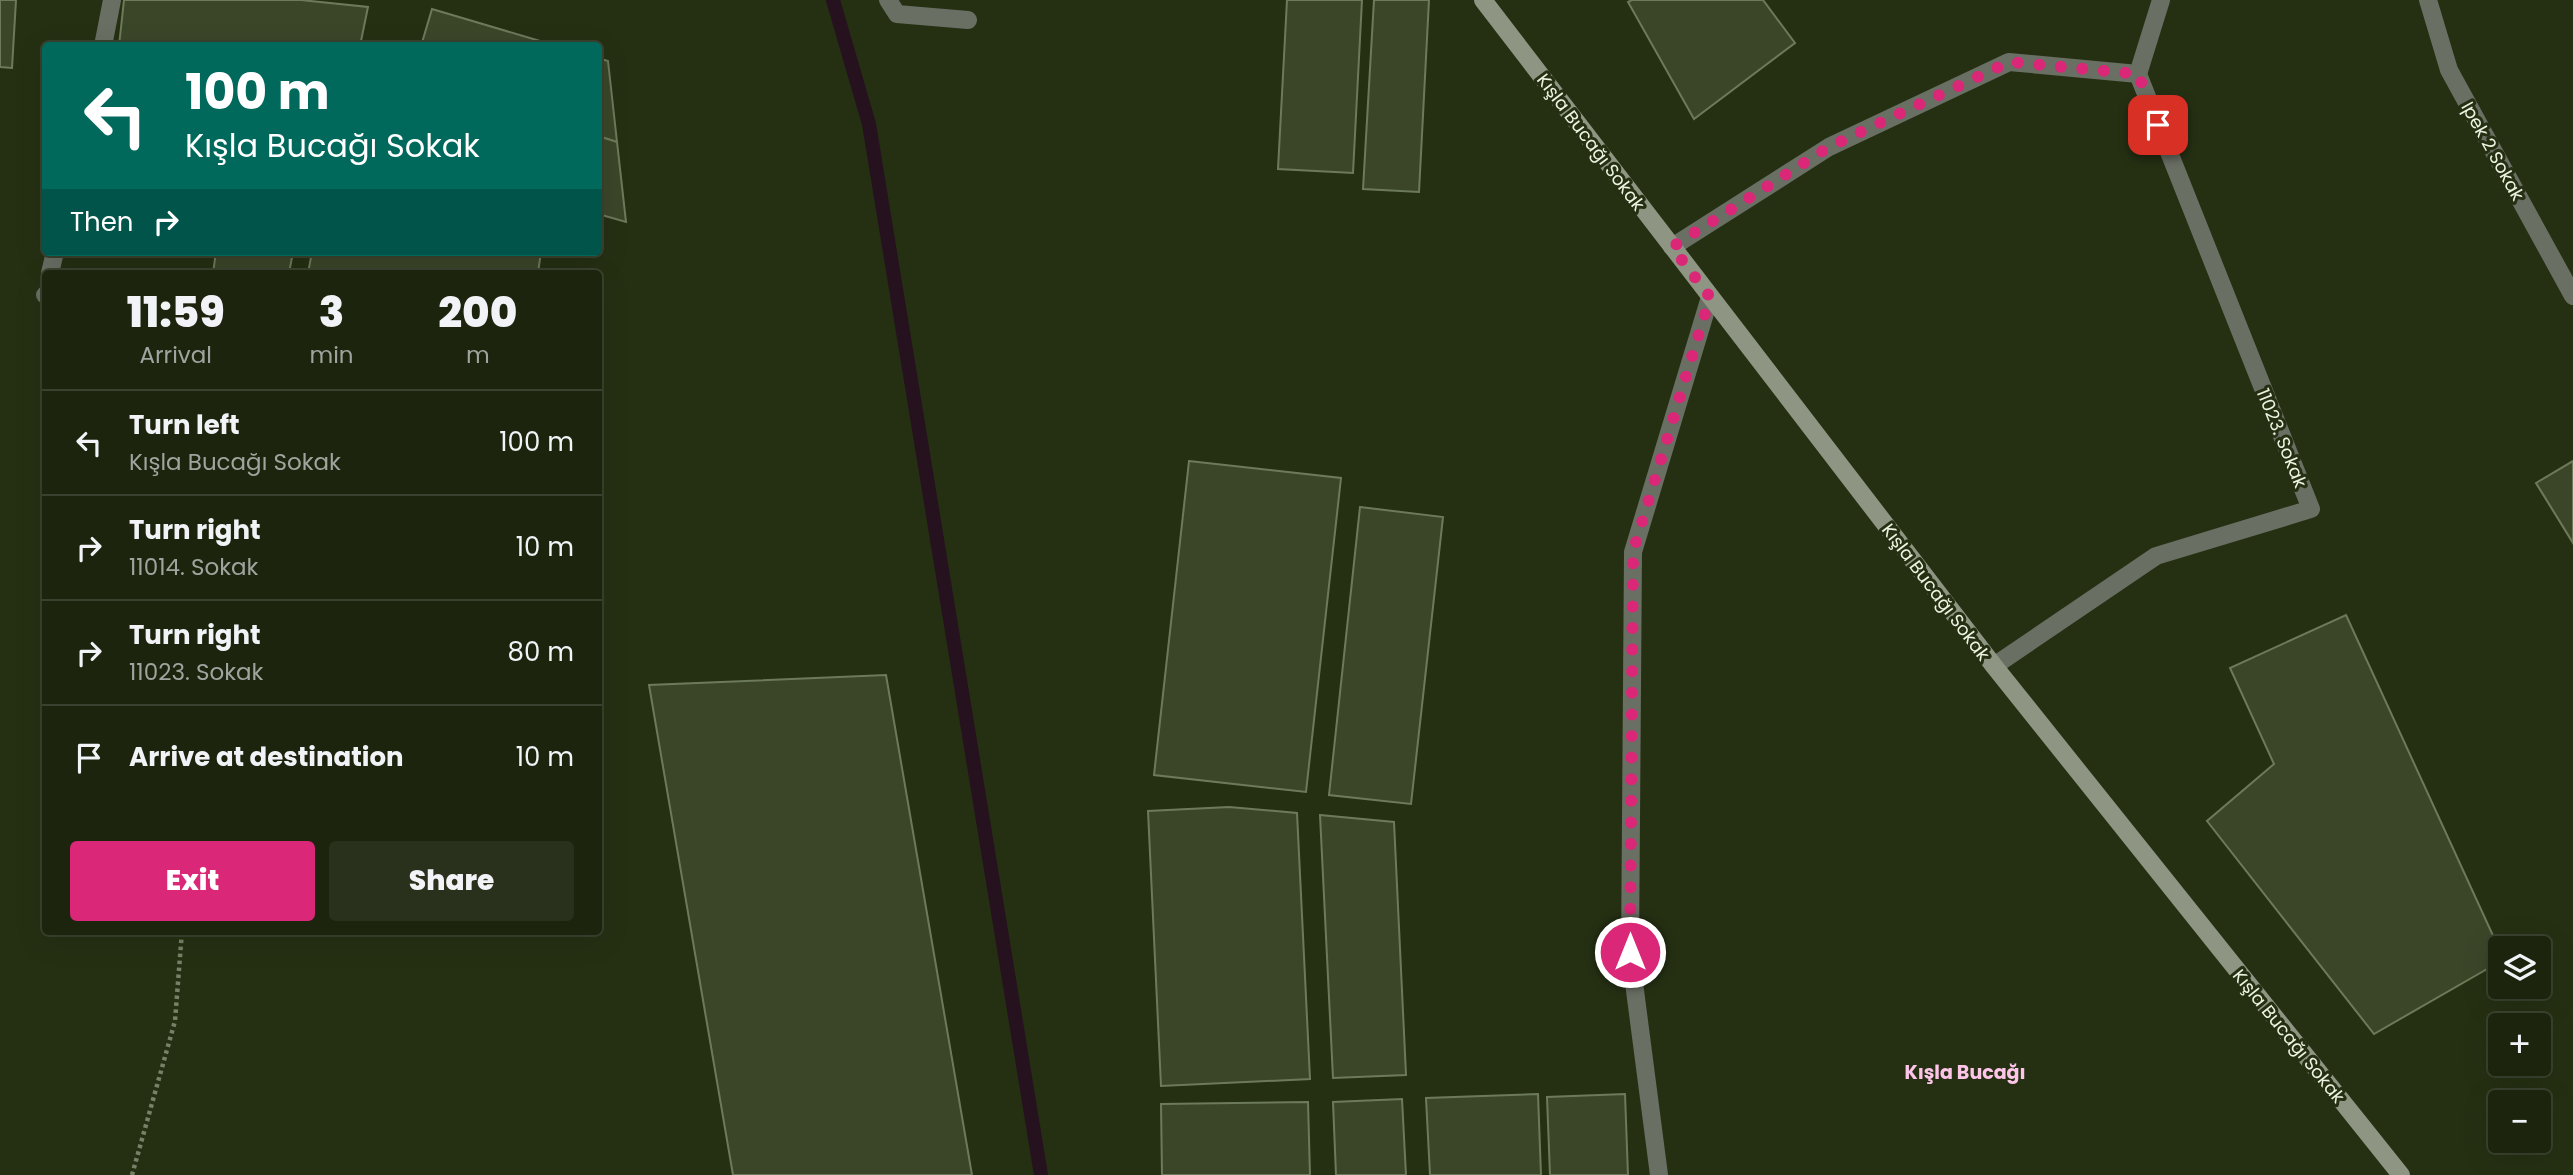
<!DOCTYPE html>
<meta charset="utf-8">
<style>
:root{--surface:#1c240e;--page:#29301c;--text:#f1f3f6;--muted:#a0a49e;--line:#3a412e;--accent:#db2777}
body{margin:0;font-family:Poppins,sans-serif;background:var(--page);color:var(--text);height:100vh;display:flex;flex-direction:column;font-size:26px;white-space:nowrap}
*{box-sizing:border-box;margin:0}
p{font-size:23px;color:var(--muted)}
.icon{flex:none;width:38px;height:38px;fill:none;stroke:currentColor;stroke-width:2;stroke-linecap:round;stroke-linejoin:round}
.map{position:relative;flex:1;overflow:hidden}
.sheet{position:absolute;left:42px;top:270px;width:560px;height:665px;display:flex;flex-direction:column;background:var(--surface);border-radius:7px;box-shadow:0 7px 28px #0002,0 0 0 2px var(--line)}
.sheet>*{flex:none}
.top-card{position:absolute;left:42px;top:42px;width:560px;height:214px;border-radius:7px;box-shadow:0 7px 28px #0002,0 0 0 2px var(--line);background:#00695c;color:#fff;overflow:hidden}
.tools{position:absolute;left:2488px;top:936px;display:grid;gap:14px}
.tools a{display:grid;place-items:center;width:63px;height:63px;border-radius:7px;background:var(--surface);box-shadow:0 7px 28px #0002,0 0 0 2px var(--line);font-size:35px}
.pin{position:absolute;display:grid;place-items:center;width:60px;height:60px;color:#fff;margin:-30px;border-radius:14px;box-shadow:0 4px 10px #0006}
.me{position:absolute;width:77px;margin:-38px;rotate:0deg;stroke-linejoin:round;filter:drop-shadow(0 0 5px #0008)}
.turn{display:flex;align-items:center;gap:24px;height:147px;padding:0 28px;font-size:32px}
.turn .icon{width:91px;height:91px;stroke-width:2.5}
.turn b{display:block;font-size:49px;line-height:60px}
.then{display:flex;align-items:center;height:66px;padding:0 28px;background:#0003;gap:14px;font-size:26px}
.eta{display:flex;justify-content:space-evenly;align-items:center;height:119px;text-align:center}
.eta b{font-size:42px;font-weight:800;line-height:49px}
.cta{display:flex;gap:14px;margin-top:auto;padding:14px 28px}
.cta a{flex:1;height:80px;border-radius:7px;background:var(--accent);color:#fff;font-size:28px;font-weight:800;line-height:80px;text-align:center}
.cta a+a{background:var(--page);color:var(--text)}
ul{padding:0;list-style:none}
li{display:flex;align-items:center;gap:21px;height:105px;padding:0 28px;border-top:2px solid var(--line)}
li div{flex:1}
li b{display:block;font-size:26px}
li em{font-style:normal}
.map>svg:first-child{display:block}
</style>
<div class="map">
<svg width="2573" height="1175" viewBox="0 0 2573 1175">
<rect width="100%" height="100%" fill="#253013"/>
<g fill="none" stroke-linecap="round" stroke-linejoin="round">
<path stroke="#26111f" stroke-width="14" d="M833,0L869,124L1041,1175"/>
</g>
<g fill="#3b4629" stroke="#6d7a5a" stroke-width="2">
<path d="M0,0H16L12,68L0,67Z"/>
<path d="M124,0H301L368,7L360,46H119Z"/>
<path d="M1287,0H1362L1353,173L1278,169Z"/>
<path d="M1374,0H1429L1419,192L1363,189Z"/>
<path d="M1632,0H1763L1795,43L1694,119L1628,2Z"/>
<path d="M432,9L557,46H421Z"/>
<path d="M598,58L608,61L617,142L598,136Z"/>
<path d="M598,136L617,142L626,222L598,214Z"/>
<path d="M216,252H293L289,273H213Z"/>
<path d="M312,252H541L538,273H308Z"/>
<path d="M1189,461L1341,478L1306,792L1154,775Z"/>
<path d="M2573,461V543L2536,483Z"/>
<path d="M1360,507L1443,517L1411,804L1329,795Z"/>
<path d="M2346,615L2501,953V961L2374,1034L2207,821L2274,764L2230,668Z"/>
<path d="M886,675L972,1175H733L649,685Z"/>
<path d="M1229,807L1297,813L1310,1079L1161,1086L1148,811Z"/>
<path d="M1320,815L1394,822L1406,1075L1333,1078Z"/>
<path d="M1538,1094L1541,1175H1430L1426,1098Z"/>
<path d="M1625,1094L1628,1175H1550L1547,1097Z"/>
<path d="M1402,1099L1406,1175H1336L1333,1102Z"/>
<path d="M1308,1102L1310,1175H1162L1161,1104Z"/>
</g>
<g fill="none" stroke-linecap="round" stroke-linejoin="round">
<path stroke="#778168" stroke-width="4.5" stroke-dasharray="3.5 3.5" stroke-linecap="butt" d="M132,1175L175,1021L182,931"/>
<g stroke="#6a6f64" stroke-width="18">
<path d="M103,46L112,0"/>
<path d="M50,273L55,252"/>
<path d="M45,295L46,294"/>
</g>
<g stroke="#6a6f64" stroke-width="18">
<path d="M888,0L897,14L968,20"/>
<path d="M2428,0L2449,70L2573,296"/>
<path d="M2138,74L2161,0"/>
<path d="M1672,247L1829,147L2009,62L2138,74"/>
<path d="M1994,666L2156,556L2311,509L2138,74"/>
<path d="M1659,1175L1630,952L1633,552L1710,297"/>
</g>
<path stroke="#8e9683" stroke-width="18" d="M1483,0L1994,666L2401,1175"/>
</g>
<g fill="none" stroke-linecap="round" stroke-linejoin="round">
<path stroke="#db2777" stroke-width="12" stroke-dasharray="0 21.6" d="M1630,952L1633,552L1710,297L1672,247L1829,147L2009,62L2138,74L2158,125"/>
</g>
<g text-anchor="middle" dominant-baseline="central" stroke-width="6" stroke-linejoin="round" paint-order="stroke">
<g font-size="18" fill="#edf4e2" stroke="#253013">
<text transform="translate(1591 142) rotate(53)">Kışla Bucağı Sokak</text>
<text transform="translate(2493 151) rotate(61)">Ipek 2 Sokak</text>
<text transform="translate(2282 438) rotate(68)">11023. Sokak</text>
<text transform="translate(1936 592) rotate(53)">Kışla Bucağı Sokak</text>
<text transform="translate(2289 1036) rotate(51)">Kışla Bucağı Sokak</text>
</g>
<g font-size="19" font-weight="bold" fill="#fec5e9" stroke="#253013">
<text x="1965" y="1072">Kışla Bucağı</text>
</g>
</g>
</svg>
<div class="tools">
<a><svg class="icon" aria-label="layers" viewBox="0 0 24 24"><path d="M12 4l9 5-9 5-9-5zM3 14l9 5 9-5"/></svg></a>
<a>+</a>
<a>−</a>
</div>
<div class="pin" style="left:2158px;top:125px;background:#d93025"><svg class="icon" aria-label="arrive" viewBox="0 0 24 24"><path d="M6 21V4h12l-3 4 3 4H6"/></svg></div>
<svg class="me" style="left:1630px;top:952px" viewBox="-20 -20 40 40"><circle r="17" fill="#db2777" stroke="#fff" stroke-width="3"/><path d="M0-11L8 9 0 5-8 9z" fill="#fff"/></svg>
<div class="top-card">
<div class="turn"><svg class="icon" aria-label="left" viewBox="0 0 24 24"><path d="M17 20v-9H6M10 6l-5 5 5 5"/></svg><div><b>100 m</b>Kışla Bucağı Sokak</div></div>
<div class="then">Then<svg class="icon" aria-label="right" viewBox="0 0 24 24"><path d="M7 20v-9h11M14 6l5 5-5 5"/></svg></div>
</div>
<section class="sheet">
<div class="eta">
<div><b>11:59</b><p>Arrival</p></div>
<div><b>3</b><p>min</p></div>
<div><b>200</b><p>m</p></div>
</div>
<ul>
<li><svg class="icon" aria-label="left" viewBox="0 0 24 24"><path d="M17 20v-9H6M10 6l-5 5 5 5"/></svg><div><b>Turn left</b><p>Kışla Bucağı Sokak</p></div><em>100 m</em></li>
<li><svg class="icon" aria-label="right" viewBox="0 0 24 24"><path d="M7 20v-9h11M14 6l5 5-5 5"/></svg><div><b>Turn right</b><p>11014. Sokak</p></div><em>10 m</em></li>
<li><svg class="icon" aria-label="right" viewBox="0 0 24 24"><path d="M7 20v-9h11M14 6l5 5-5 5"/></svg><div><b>Turn right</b><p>11023. Sokak</p></div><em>80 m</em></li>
<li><svg class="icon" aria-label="arrive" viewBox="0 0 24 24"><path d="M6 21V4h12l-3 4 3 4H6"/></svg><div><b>Arrive at destination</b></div><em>10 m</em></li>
</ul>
<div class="cta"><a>Exit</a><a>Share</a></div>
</section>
</div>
